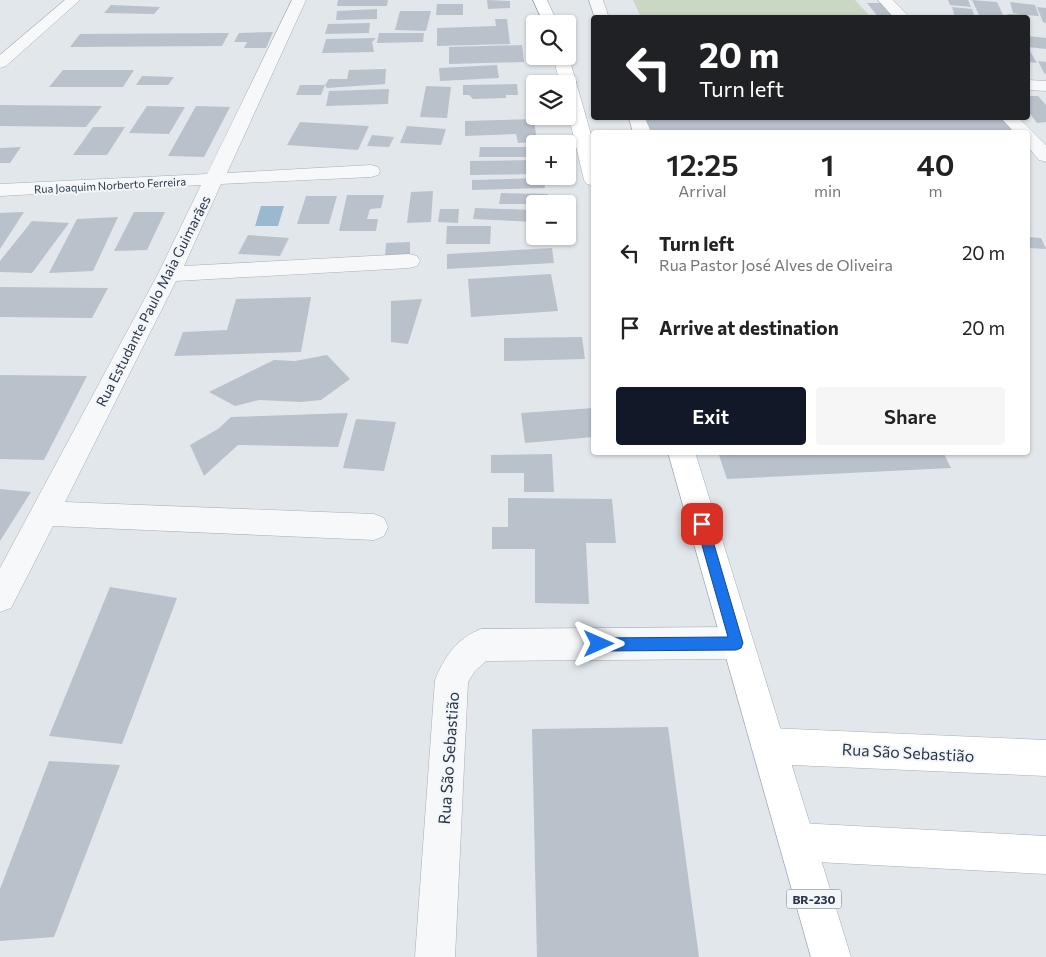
<!DOCTYPE html>
<meta charset="utf-8">
<style>
:root{--surface:#fff;--page:#f6f6f6;--text:#222;--muted:#767676;--accent:#111827}
body{margin:0;font-family:Commissioner,sans-serif;background:var(--page);color:var(--text);height:100vh;display:flex;flex-direction:column;font-size:19px;white-space:nowrap}
*{box-sizing:border-box;margin:0}
p{font-size:16px;color:var(--muted)}
.icon{flex:none;width:28px;height:28px;fill:none;stroke:currentColor;stroke-width:2;stroke-linecap:round;stroke-linejoin:round}
.map{position:relative;flex:1;overflow:hidden}
.details{position:absolute;left:591px;top:130px;width:439px;height:325px;display:flex;flex-direction:column;background:var(--surface);border-radius:5px;box-shadow:0 1px 4px #0004}
.details>*{flex:none}
.hud{position:absolute;left:591px;top:15px;width:439px;height:105px;border-radius:5px;box-shadow:0 1px 4px #0004;background:#202124;color:#fff;overflow:hidden}
.buttons{position:absolute;left:526px;top:15px;display:grid;gap:10px}
.buttons a{display:grid;place-items:center;width:50px;height:50px;border-radius:5px;background:var(--surface);box-shadow:0 1px 4px #0004;font-size:25px}
.pin{position:absolute;display:grid;place-items:center;width:42px;height:42px;color:#fff;margin:-21px;border-radius:10px;box-shadow:0 2px 8px #0006}
.me{position:absolute;width:55px;margin:-28px;rotate:90deg;stroke-linejoin:round;filter:drop-shadow(0 0 4px #0008)}
.turn{display:flex;align-items:center;gap:18px;height:105px;padding:0 25px;font-size:22px}
.turn .icon{width:65px;height:65px;stroke-width:2.5}
.turn b{display:block;font-size:35px;line-height:42px}
.eta{display:flex;justify-content:space-evenly;align-items:center;height:85px;text-align:center}
.eta b{font-size:30px;font-weight:600;line-height:35px}
.primary-button{display:flex;gap:10px;margin-top:auto;padding:10px 25px}
.primary-button a{flex:1;height:58px;border-radius:5px;background:var(--accent);color:#fff;font-size:20px;font-weight:600;line-height:58px;text-align:center}
.primary-button a+a{background:var(--page);color:var(--text)}
ul{padding:0;list-style:none}
li{display:flex;align-items:center;gap:15px;height:75px;padding:0 25px}
li div{flex:1}
li b{display:block;font-size:19px}
li em{font-style:normal}
.map>svg:first-child{display:block}
</style>
<div class="map">
<svg width="1046" height="957" viewBox="0 0 1046 957">
<rect width="100%" height="100%" fill="#e2e7ec"/>
<path fill="#c9d7c3" d="M633,0H855L871,17H641Z"/>
<path fill="#9ab8d0" d="M261,206H284L278,226H255Z"/>
<g fill="#b9c1cb">
<path d="M338,0H388L387,6H337Z"/>
<path d="M487,0L510,1V8L488,9Z"/>
<path d="M948,0H968L971,7L950,5Z"/>
<path d="M972,0L997,2L1004,17L979,15Z"/>
<path d="M1010,2L1035,5L1039,16L1025,15L1026,18H1010L1007,14H1020L1013,13Z"/>
<path d="M867,3H887L901,18H879Z"/>
<path d="M437,4H463V15H436Z"/>
<path d="M111,5L160,7L154,14L104,13Z"/>
<path d="M952,7L972,9L975,18H955Z"/>
<path d="M1037,7L1046,8V23L1043,22Z"/>
<path d="M377,9V19L336,20L337,11Z"/>
<path d="M400,11H431L426,31L395,30Z"/>
<path d="M495,19H507L510,44L437,46V28L496,26Z"/>
<path d="M370,23L369,33L325,34L328,24Z"/>
<path d="M273,32L266,48H244L247,42H234L239,33Z"/>
<path d="M229,33L222,46L70,47L80,34Z"/>
<path d="M379,33H424L423,42L377,43Z"/>
<path d="M1028,36L1046,38V49L1028,47Z"/>
<path d="M376,38L372,42L374,52L322,53L326,39Z"/>
<path d="M522,45L524,62L449,64V47Z"/>
<path d="M1028,48L1037,63L1028,62Z"/>
<path d="M1038,61L1046,62V74L1044,73Z"/>
<path d="M497,65L499,78L440,81L439,68Z"/>
<path d="M386,69L385,84L327,88L325,85L321,95H296L300,85H325L329,79H347L349,70Z"/>
<path d="M63,70H134L123,87H49Z"/>
<path d="M142,76L174,77L168,85H136Z"/>
<path d="M517,84L518,95H506V98L473,99L469,95H463V85Z"/>
<path d="M426,86L451,87L447,118L420,117Z"/>
<path d="M389,89L388,104L326,106L329,91Z"/>
<path d="M1028,96H1038L1046,105V122L1037,123L1028,111Z"/>
<path d="M0,105L102,106L86,127L0,126Z"/>
<path d="M147,106L185,107L169,134L129,133Z"/>
<path d="M196,106L230,107L204,157L168,156Z"/>
<path d="M640,118H1009L1023,132H646Z"/>
<path d="M534,119L537,142L518,143L516,134L465,136V121Z"/>
<path d="M300,122L369,126L358,150L287,145Z"/>
<path d="M407,126L446,129L441,145L400,143Z"/>
<path d="M93,127H125L107,155H73Z"/>
<path d="M372,135L394,137L389,147L367,146Z"/>
<path d="M21,147L10,163H0V148Z"/>
<path d="M480,147H535V157H479Z"/>
<path d="M535,160V174L470,175V161Z"/>
<path d="M544,178L545,188L472,190V180Z"/>
<path d="M433,191L431,222L407,223L411,192Z"/>
<path d="M501,193L548,194V204H499Z"/>
<path d="M347,195H384L381,208L370,209L367,219H378L376,231H339Z"/>
<path d="M306,196H337L329,224H297Z"/>
<path d="M475,208L535,210V222L473,219Z"/>
<path d="M440,209H459L458,223L438,222Z"/>
<path d="M24,212L0,249V213Z"/>
<path d="M134,212H165L147,250L114,251Z"/>
<path d="M118,217L93,271L49,273L77,219Z"/>
<path d="M32,221L69,223L32,273L0,272V261Z"/>
<path d="M447,226H491L490,244H446Z"/>
<path d="M248,235L289,238L280,256L238,254Z"/>
<path d="M1028,237L1041,238L1046,249L1028,248Z"/>
<path d="M410,242V255L385,256L386,243Z"/>
<path d="M552,248L554,263L447,269V254Z"/>
<path d="M551,274L558,311L471,317L468,279Z"/>
<path d="M0,287L108,288L92,318L0,317Z"/>
<path d="M311,297L301,352L174,356L183,332L227,330L236,299Z"/>
<path d="M422,299L408,344L391,342V301Z"/>
<path d="M582,337L585,359L504,361V338Z"/>
<path d="M327,355L350,379L321,400L301,402L259,400L235,406L209,392L274,360L295,361Z"/>
<path d="M0,375L87,376L44,460L0,459Z"/>
<path d="M594,408V437L525,443L521,413Z"/>
<path d="M348,413L338,447L238,445L204,476L190,445L218,429L231,417Z"/>
<path d="M356,419L396,422L384,471L343,468Z"/>
<path d="M718,452H943L951,468L727,479Z"/>
<path d="M552,454L554,492H524V473H491V455Z"/>
<path d="M0,489L31,492L0,541Z"/>
<path d="M508,498L612,499L616,543H586L589,604L535,603V549H492V527H508Z"/>
<path d="M110,587L177,598L122,744L49,736Z"/>
<path d="M668,727L699,957H537L532,729Z"/>
<path d="M49,761L120,765L54,937L0,941V889Z"/>
</g>
<g fill="none" stroke-linecap="round" stroke-linejoin="round">
<defs>
<g id="minor">
<path d="M65,0H80L6,66L0,68V55Z"/>
<path d="M292,0H306L227,173L371,165L378,167L380,171L378,175L371,177L221,184L184,266L409,254L417,256L420,261L417,266L409,268L176,281L65,502L374,514L384,518L388,527L384,536L374,540L53,526L11,608L0,612V568L158,274L201,185L0,196V184L207,174Z"/>
<path d="M589,0H603L609,18H595Z"/>
<path d="M878,0H893L910,18H894Z"/>
<path d="M1028,80L1046,81V91L1028,90Z"/>
<path d="M629,118H645L651,132H633Z"/>
<path d="M1001,118H1019L1046,145V162L1039,160L1028,147V132H1014Z"/>
<path d="M736,627L747,632L752,643L747,654L736,659L486,661L475,671L468,682L455,957H415L435,680C445,656 456,639 481,629Z"/>
</g>
<g id="secondary">
<path d="M769,728L1046,740V776L769,764L757,758L751,746L757,734Z"/>
<path d="M798,823L1046,836V874L798,861L785,855L779,842L785,829Z"/>
</g>
<g id="primary">
<path d="M568,54L594,145V186L587,184L584,180L568,113V84H560L553,56H568Z"/>
<path d="M668,452H695L851,957H811Z"/>
</g>
<path id="trunk" d="M533,0H547L558,24H544Z"/>
</defs>
<use href="#minor" stroke="#a6aeb7" stroke-width="1"/>
<use href="#secondary" stroke="#a6aeb7" stroke-width="1"/>
<use href="#primary" stroke="#a0acba" stroke-width="1"/>
<use href="#trunk" stroke="#8896a5" stroke-width="1"/>
<use href="#minor" fill="#f6f8fa" fill-rule="evenodd"/>
<use href="#secondary" fill="#fff" fill-rule="evenodd"/>
<use href="#primary" fill="#fff" fill-rule="evenodd"/>
<use href="#trunk" fill="#fff" fill-rule="evenodd"/>
</g>
<path fill="#1a73e8" stroke="#114b97" d="M702,519L706,521L708,524L743,643L741,648L736,650L599,651L594,649L592,644L594,640L599,638L728,637L696,524L697,521Z"/>
<g text-anchor="middle" dominant-baseline="central" stroke-width="4" stroke-linejoin="round" paint-order="stroke">
<g font-size="11" fill="#283647" stroke="#f3f6f9">
<text transform="translate(110 185) rotate(-3)">Rua Joaquim Norberto Ferreira</text>
</g>
<rect fill="#f3f6f9" stroke="#65707c" stroke-width="1" x="786.5" y="889.5" width="55" height="19" rx="4"/>
<g font-size="12" font-weight="bold" fill="#283647">
<text x="814" y="899">BR-230</text>
</g>
<g font-size="14" fill="#283647" stroke="#f3f6f9">
<text transform="translate(153 301) rotate(-63)">Rua Estudante Paulo Maia Guimarães</text>
</g>
<g font-size="16" fill="#283647" stroke="#f3f6f9">
<text transform="translate(908 752) rotate(3)">Rua São Sebastião</text>
<text transform="translate(448 758) rotate(-86)">Rua São Sebastião</text>
</g>
</g>
</svg>
<div class="buttons">
<a><svg class="icon" aria-label="search" viewBox="0 0 24 24"><circle cx="10" cy="10" r="6"/><path d="M15 15l6 6"/></svg></a>
<a><svg class="icon" aria-label="layers" viewBox="0 0 24 24"><path d="M12 4l9 5-9 5-9-5zM3 14l9 5 9-5"/></svg></a>
<a>+</a>
<a>−</a>
</div>
<div class="pin" style="left:702px;top:524px;background:#d93025"><svg class="icon" aria-label="arrive" viewBox="0 0 24 24"><path d="M6 21V4h12l-3 4 3 4H6"/></svg></div>
<svg class="me" style="left:599px;top:644px" viewBox="-20 -20 40 40"><path d="M0-17L14 15 0 8-14 15z" fill="#1a73e8" stroke="#fff" stroke-width="4"/></svg>
<div class="hud">
<div class="turn"><svg class="icon" aria-label="left" viewBox="0 0 24 24"><path d="M17 20v-9H6M10 6l-5 5 5 5"/></svg><div><b>20 m</b>Turn left</div></div>
</div>
<section class="details">
<div class="eta">
<div><b>12:25</b><p>Arrival</p></div>
<div><b>1</b><p>min</p></div>
<div><b>40</b><p>m</p></div>
</div>
<ul>
<li><svg class="icon" aria-label="left" viewBox="0 0 24 24"><path d="M17 20v-9H6M10 6l-5 5 5 5"/></svg><div><b>Turn left</b><p>Rua Pastor José Alves de Oliveira</p></div><em>20 m</em></li>
<li><svg class="icon" aria-label="arrive" viewBox="0 0 24 24"><path d="M6 21V4h12l-3 4 3 4H6"/></svg><div><b>Arrive at destination</b></div><em>20 m</em></li>
</ul>
<div class="primary-button"><a>Exit</a><a>Share</a></div>
</section>
</div>
